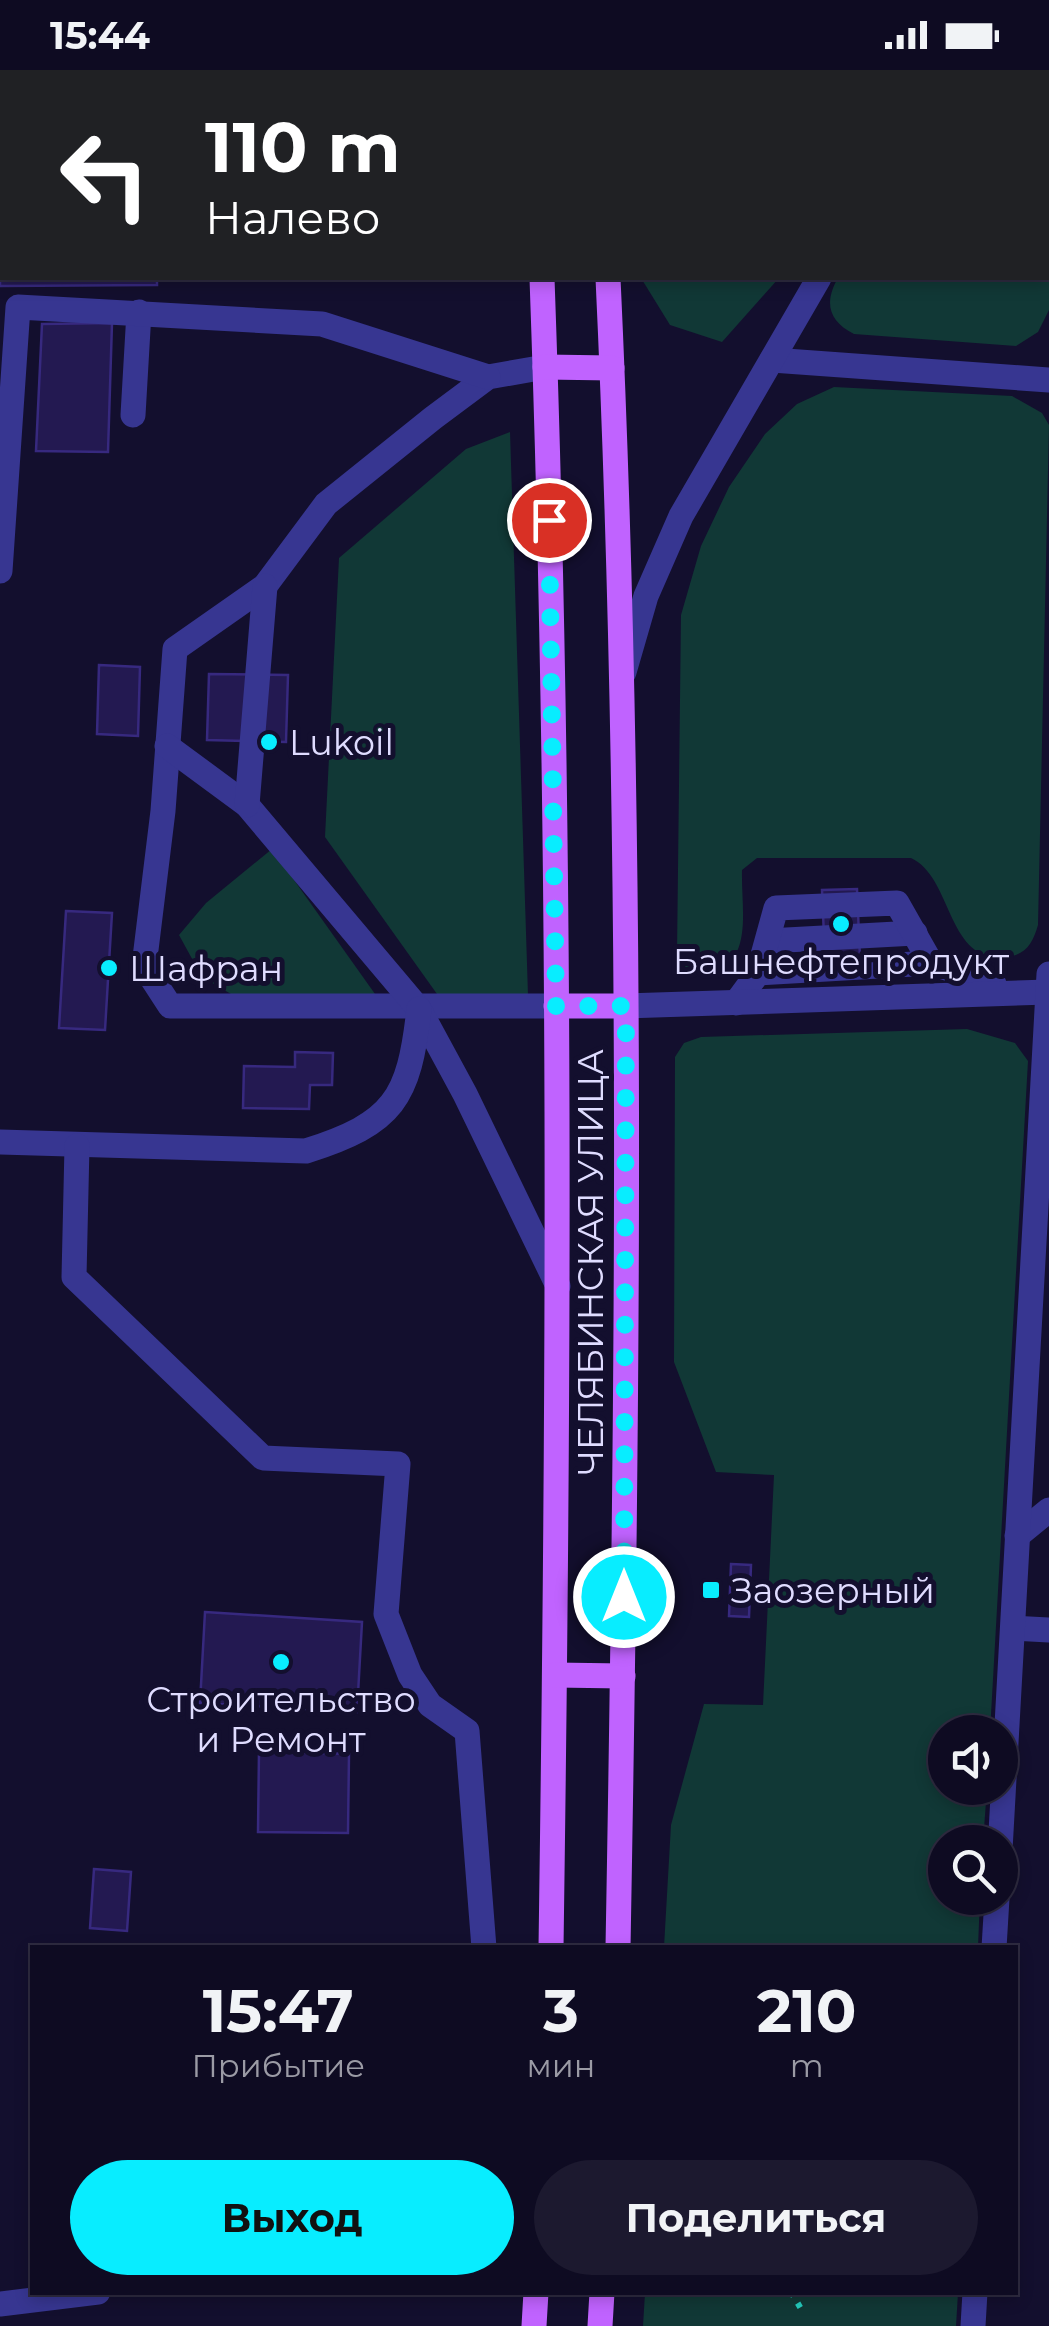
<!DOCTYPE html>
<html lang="ru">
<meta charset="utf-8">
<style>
:root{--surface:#0e0b22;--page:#1c192f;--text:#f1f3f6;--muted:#9b9ba5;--line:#2e2b40;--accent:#08edff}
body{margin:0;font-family:Montserrat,sans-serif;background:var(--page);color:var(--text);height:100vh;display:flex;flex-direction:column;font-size:38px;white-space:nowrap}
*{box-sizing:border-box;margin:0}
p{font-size:32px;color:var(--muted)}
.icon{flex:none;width:55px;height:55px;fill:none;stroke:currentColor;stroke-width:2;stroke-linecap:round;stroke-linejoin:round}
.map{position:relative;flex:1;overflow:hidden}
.side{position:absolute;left:30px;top:1875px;width:988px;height:350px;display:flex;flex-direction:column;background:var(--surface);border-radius:0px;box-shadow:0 5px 15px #0003,0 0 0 2px var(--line)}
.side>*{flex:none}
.top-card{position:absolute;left:0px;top:0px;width:1050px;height:210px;box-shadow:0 5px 15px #0003,0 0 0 2px var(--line);background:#202124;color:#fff;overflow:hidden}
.fabs{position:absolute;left:928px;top:1645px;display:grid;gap:20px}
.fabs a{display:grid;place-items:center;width:90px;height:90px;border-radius:50%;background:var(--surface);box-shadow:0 5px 15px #0003,0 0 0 2px var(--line);font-size:50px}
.pin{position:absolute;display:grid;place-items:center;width:85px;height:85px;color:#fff;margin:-42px;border:5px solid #fff;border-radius:50%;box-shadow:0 2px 10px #0007}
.me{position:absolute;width:110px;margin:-55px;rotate:0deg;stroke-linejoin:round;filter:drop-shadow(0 0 8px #0008)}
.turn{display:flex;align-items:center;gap:35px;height:210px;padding:0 40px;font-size:45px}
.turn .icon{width:130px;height:130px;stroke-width:2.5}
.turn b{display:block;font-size:70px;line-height:85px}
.eta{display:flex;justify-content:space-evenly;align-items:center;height:170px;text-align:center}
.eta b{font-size:60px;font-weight:700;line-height:70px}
.primary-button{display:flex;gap:20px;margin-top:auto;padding:20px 40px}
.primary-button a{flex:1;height:115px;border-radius:60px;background:var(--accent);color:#111;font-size:40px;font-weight:700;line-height:115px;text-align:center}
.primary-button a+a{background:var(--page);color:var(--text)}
.status{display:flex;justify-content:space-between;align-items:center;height:70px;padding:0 50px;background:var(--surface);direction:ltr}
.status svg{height:28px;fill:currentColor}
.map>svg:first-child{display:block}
</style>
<div class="status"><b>15:44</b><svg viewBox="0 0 49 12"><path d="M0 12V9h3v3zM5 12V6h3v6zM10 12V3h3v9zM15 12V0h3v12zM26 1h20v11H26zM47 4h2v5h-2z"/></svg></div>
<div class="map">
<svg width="1049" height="2256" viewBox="0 0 1049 2256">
<rect width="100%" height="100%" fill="#130f2e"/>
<g fill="#113836">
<path d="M950,0H1049V240L1038,262L1016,276L854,264C828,251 824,232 838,208H1048V2Z"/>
<path d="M641,208H779L722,272L670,255Z"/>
<path d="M834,317L1012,326L1042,343L1049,355L1038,855C1033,872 1027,884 1008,887C946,896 954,808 911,788H757L742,800C741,843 754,887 710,908L687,899L677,884L681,545L701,476L729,417L765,364L797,334Z"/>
<path d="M510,362L528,925L442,931L325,767L339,488L466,379Z"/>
<path d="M272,779L380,931L231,924L202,907L179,865L206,833Z"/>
<path d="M967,959L1015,973L1028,991L990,1662H945V1718H987L983,1772H945V1828H980L978,1877H664L671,1755L704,1634L763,1635L774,1405L716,1402L674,1292L675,987L684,973L701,967Z"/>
<path d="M645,2223V2222L958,2223L956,2256H643Z"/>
</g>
<g fill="#231951" stroke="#37297f" stroke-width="2.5">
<path d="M0,145L2,208H157V215L0,216Z"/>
<path d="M112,253L108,382L36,381L42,254Z"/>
<path d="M99,595L140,597L138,666L97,664Z"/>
<path d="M209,604L288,605L286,672L207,670Z"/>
<path d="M857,819L860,888L825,890L822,820Z"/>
<path d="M66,841L112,843L105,960L59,958Z"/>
<path d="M295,982L333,983L332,1015H310L309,1039L243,1038L244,996L295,997Z"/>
<path d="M731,1494L751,1495L749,1547L729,1546Z"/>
<path d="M205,1542L362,1552L357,1642L200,1633Z"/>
<path d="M259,1681L349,1684L348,1763L258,1762Z"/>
<path d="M94,1799L131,1802L127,1861L90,1858Z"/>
</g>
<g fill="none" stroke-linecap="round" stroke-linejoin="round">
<path stroke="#24cabc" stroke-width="6" stroke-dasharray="5 8" stroke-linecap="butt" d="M791,2222L803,2242"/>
<g stroke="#373691" stroke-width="25">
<path d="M352,0V2"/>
<path d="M933,2L934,0"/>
<path d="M0,62H2"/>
<path d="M772,290L1049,310"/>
<path d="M545,297L488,307L433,348L326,434L265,516L175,579L163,741L144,896L170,936H556"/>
<path d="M133,345L139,242"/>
<path d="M0,501L18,237L322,254L488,307"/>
<path d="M624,602L646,526L681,446L819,208"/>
<path d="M167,676L247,735L419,939L465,1024L558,1216"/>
<path d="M247,735L265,516"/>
<path d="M768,871L915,863"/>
<path d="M758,903L931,893L994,914"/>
<path d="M736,933L758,903L776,838L897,833L931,893"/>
<path d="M625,936L1048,922"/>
<path d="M0,1072L306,1081C394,1053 409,1029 419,939"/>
<path d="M77,1076L74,1207L263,1388L398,1394L386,1544L410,1605L430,1635L467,1661L484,1878"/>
<path d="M1017,1466L1049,1440"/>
<path d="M1013,1558L1049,1560"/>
<path d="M1000,1780L1049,904"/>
<path d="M994,1878L997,1828"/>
<path d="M0,2234L98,2222"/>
<path d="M973,2256L975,2222"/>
</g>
<g stroke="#c063ff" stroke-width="25">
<path d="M534,0V2"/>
<path d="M598,0V2"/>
<path d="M542,208C562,764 559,1321 551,1878"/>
<path d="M608,208C634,763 628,1321 618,1878"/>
<path d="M545,297L612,298"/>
<path d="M556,936H625"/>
<path d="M555,1605L623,1606"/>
<path d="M534,2256L536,2222"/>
<path d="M600,2256L602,2222"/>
</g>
</g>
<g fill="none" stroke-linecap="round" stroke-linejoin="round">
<path stroke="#08edff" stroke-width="18" stroke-dasharray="0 32.4" d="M549,450L556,936H626L624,1527"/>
</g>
<g fill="#08edff" stroke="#130f2e" stroke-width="4">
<circle cx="269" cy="672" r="10"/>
<circle cx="841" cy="854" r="10"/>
<circle cx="109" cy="898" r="10"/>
<rect x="701" y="1510" width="20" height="20" rx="5"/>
<circle cx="281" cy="1592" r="10"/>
</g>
<g text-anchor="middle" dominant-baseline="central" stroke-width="10" stroke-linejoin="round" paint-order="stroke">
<g font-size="35" fill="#dfdcff" stroke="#130f2e" text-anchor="start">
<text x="289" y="672">Lukoil</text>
<text x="841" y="891" text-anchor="middle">Башнефтепродукт</text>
<text x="129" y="898">Шафран</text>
<text x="731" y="1520">Заозерный</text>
<text x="281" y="1629" text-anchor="middle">Строительство<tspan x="281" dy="40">и Ремонт</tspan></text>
</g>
<g font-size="35" fill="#dfdcff" stroke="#130f2e">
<text transform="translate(590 1192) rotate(-90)">ЧЕЛЯБИНСКАЯ УЛИЦА</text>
</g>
</g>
</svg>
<div class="fabs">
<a><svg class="icon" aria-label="sound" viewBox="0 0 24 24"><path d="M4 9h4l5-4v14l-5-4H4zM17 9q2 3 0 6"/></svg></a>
<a><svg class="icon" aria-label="search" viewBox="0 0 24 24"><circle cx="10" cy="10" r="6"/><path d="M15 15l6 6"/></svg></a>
</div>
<div class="pin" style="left:549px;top:450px;background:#d93025"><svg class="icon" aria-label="arrive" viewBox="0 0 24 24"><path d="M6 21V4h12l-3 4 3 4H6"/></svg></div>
<svg class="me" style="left:624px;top:1527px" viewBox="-20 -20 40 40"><circle r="17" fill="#08edff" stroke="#fff" stroke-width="3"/><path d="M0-11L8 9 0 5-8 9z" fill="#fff"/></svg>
<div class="top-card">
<div class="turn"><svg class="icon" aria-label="left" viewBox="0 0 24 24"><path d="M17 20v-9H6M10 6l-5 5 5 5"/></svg><div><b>110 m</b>Налево</div></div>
</div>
<section class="side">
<div class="eta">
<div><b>15:47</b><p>Прибытие</p></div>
<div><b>3</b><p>мин</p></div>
<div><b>210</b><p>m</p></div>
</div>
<div class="primary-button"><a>Выход</a><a>Поделиться</a></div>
</section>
</div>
